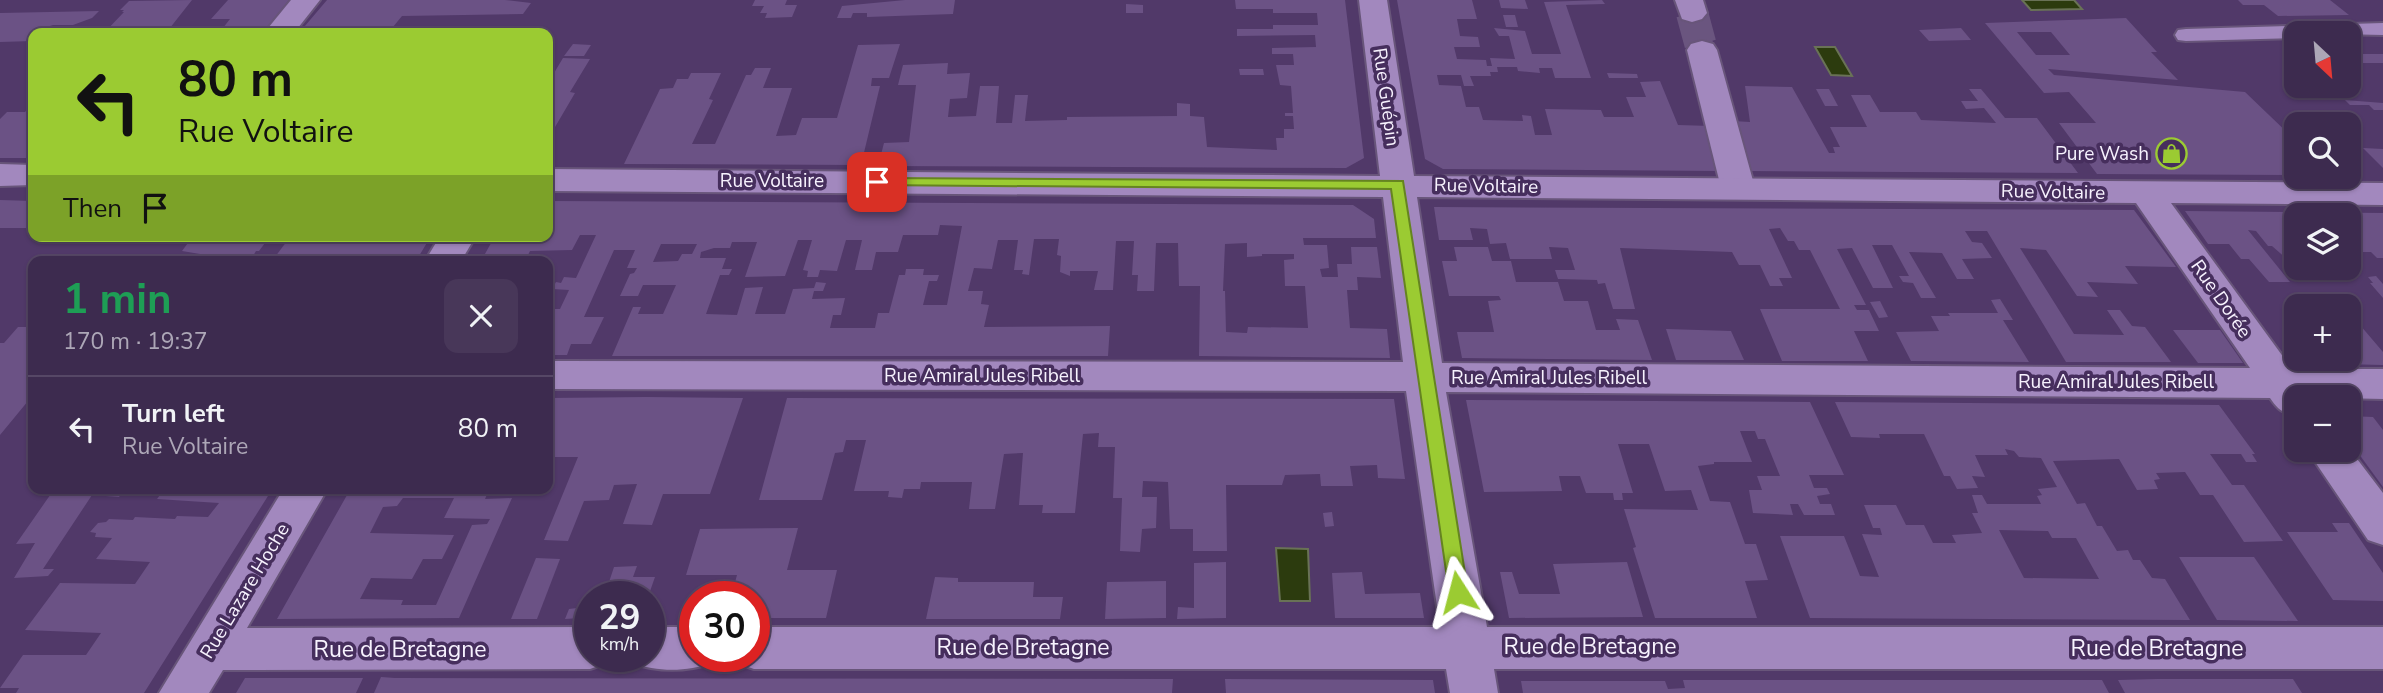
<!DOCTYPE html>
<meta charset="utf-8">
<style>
:root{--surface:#3d2b4f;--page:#483759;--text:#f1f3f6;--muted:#ada7b7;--line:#564766}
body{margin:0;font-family:"Nunito Sans",sans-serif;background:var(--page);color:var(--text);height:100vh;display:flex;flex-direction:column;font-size:26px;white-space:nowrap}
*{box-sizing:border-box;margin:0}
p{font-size:23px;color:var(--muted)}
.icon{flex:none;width:38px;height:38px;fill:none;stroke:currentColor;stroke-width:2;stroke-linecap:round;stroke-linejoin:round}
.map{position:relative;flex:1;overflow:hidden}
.details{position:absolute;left:28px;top:256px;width:525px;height:238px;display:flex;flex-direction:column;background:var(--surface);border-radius:14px;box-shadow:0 2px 5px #0004,0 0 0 2px var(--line)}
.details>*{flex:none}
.banner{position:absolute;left:28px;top:28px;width:525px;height:214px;border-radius:14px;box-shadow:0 2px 5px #0004,0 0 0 2px var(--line);background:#9bcb32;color:#111;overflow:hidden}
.needle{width:46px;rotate:154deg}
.buttons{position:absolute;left:2284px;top:21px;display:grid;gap:14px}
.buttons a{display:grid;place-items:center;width:77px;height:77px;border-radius:14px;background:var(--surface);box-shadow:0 2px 5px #0004,0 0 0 2px var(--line);font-size:35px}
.speed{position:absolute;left:574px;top:581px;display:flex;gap:14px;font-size:35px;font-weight:700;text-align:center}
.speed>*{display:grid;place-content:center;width:91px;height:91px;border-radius:50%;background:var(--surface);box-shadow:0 2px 5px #0004,0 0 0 2px var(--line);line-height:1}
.speed small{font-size:18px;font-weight:400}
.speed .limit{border:10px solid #d22;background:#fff;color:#111}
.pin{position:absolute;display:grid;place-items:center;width:60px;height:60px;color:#fff;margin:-30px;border-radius:14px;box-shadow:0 4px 10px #0006}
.me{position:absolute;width:77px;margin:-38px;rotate:351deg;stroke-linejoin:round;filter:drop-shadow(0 0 5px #0008)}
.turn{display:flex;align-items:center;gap:24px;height:147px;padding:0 35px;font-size:32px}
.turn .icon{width:91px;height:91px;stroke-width:2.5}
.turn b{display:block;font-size:49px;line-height:60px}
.then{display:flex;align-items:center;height:66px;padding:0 35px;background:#0003;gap:14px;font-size:26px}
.round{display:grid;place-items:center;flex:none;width:74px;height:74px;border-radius:14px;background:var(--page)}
.head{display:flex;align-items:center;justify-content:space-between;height:119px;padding:0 35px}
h1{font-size:42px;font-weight:700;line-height:52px;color:#1e9e55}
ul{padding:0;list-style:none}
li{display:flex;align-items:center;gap:21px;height:105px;padding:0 35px;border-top:2px solid var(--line)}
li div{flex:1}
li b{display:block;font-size:26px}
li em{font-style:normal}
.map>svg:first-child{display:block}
</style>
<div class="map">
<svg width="2383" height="693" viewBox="0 0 2383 693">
<rect width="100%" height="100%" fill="#513969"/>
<g fill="#2c3b0e" stroke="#697256" stroke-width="2">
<path d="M2022,0H2074L2082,9L2031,10Z"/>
<path d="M1815,47H1835L1852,76L1831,75Z"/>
<path d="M1276,548L1308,549L1310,601H1280Z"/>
</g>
<g fill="#6b5285" fill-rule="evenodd">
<path d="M192,0L166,33H104L124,12H122L124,10H120L129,1Z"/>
<path d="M228,0H289L262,33H219L230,19H211Z"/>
<path d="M327,0H505L531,3L523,14L402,16L388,33H299Z"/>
<path d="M755,0H787L785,5H797L792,17L765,18L767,13H760L764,6H752Z"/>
<path d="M905,0H955L953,14L867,17V13H853L851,18H837L842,6Z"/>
<path d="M1235,0H1345L1364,158L1346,168L878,166L884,143L909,142L916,85H898L903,65L948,63L947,74L970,73L967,98L950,99L948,117L976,116L980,86H999L996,123H1012L1015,95H1028L1025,121L1067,120V117L1177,116V103L1190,104V116L1204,117L1207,147L1277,150L1276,138H1284V129H1294L1293,116H1285V113H1293L1291,86L1280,85L1276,65H1294L1293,54H1272V48L1316,47L1315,35L1237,36V29H1273V25H1318L1317,13H1273V9H1236Z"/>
<path d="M1397,0H1472L1477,19H1457L1460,36L1478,37L1480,47H1454L1457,59L1486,60L1487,66H1492L1490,58L1515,59L1509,36H1499L1494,28L1525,31L1532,54H1561L1544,2L1602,0L1605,4L1566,5L1591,78H1555L1552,68H1539L1540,73L1518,71L1517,67H1497L1498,72H1490L1491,76H1470L1474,86H1464L1461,75H1437L1439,85L1461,86L1466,107H1479L1483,120L1523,121L1522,115L1531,116L1535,135H1552L1545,109L1601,110L1604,117H1634L1626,97H1646L1640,82L1660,81L1678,125L1711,126L1721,171L1443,169L1425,159Z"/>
<path d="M1499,0H1525L1528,9L1501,8Z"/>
<path d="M2238,0H2330L2349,15L2278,16L2264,5H2243Z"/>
<path d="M1126,4L1143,5V13H1126Z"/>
<path d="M99,11L92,18L73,25H53L41,29L47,33H33V41L0,42V13Z"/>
<path d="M1685,13L1706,14L1715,51L1693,49Z"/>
<path d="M1503,15H1515L1518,27H1506Z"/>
<path d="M2126,18L2157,52H2151L2178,80L2048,69L2054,75L2245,92L2296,141V175L2097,174L2059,123H2096L2069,92L2044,93L1985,23ZM2017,32H2051L2070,55H2036Z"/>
<path d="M1961,28L1971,40L1929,41L1919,30Z"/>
<path d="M573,44L591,45L584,56H564Z"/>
<path d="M900,44L889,78H872L871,86H880L861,165L624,164L660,89L673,88L677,79H688L691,73H721L709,99L713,100L692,144H715L746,75H751L755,68H771L763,88H792L776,136L796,135L802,118H837L858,45Z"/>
<path d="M2348,54H2383V63H2353L2348,59Z"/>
<path d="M563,58L590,59L570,92L575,93L548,139V83Z"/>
<path d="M1239,69H1263L1264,75H1240Z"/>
<path d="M1607,73L1637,74L1638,78H1609Z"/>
<path d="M1745,86L1792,87L1829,153H1835L1833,147H1840L1830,127H1867L1851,95H1870L1880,112H1916L1921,120L1996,123L1984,108L1966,109L1961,101H1978L1969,89H1981L2005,118H2037L2078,173L1745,171L1733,121L1750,122Z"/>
<path d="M1816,89H1829L1838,106H1825Z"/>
<path d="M2345,100L2383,103V110H2374L2369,105H2350Z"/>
<path d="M33,103V158H0V119L7,112H25Z"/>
<path d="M2363,148L2383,149V168Z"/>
<path d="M0,200L33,201V228H0Z"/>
<path d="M548,201L1353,205L1374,219L1376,238H1303L1304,245H1327L1329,268L1320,269L1322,277H1338L1337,264H1352L1351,247H1377L1381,278L1357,277L1358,290H1347L1350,328L1387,329L1390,358L1199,356L1200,286H1179L1178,243H1156L1154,291H1137L1138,275H1132L1134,241H1116L1113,290H1094L1098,271H1070V276L1060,272L1061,256L1057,255L1059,239H1034L1029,275L1022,274L1023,270H1014L1018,240H998L992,269L974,268L968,291H983L981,304L989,305L984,327L1110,326L1108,356H612L633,307H641L638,314H663L676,285H643L638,296H620L630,274L634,273L637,268H627L635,250H614L584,317H604L591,344H571L567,355H548V309H560L569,290L552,289L556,282L561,283L564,277L576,278L596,235H580L572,250L530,251L525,261H481L495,236H548ZM940,225L962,226L947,305H923L929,281H937L939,275H923L924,269H906L905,275H899L889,313H878L875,328H830L833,315H841L845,298L812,299L814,291H823L826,283L816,282L814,288L793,289L785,314H755L763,287L745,288L737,315L706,314L720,275H729L732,269H722L726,258H700L701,252L714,248H730L732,242H757L745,277L785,276L798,240H812L803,270L808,271L807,277H818L820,270L837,271L846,240H862L855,270H872L876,252H898L903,235H938ZM1247,243V257L1262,256V254H1294V259L1284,260L1285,286H1305L1308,328L1248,327L1247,333L1226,332L1225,291H1223L1225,244ZM661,244H697L692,254H682L678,261L653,262Z"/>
<path d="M1434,207L2134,210L2176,267L2125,266L2138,284L2087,282L2098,297L2077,296L2046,250L2020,248L2074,334L2124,335L2107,310H2120L2132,326L2145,327L2171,362H2066L1987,231H1965L1972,242L1982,243L1992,258L1962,259L1974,279H1957L1942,253L1909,252L1936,298H1921L1913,283L1903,282L1899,276H1909L1892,245H1872L1893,288H1873L1852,248L1837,249L1866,305H1854L1857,310H1869L1879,331H1854L1868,361H1782L1760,309H1840L1810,250H1799L1794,241H1788L1780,228L1769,229L1792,278H1779L1783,286H1770L1760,265H1739L1732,252L1620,248L1635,309H1613L1605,283L1598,284L1597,280L1558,279L1555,270H1575L1568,248L1549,247L1552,259H1510L1506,243L1490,244L1487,229L1470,228L1473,240H1439Z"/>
<path d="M2185,211L2383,213V258H2377L2371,252H2348V215H2296V267L2272,246H2268L2256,231L2248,230L2290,282H2269L2249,259H2241L2229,244H2208Z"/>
<path d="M193,236H266L259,242L265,243L259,251H256L250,261H202L206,255L182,251Z"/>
<path d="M286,236H431L416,261L323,260L326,256H289L285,261H272L287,241L284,240Z"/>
<path d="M1454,247H1488L1492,261H1511L1516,282H1558L1564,301H1588L1596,330H1620L1616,319L1638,320L1652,360L1462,358L1457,332H1494L1488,301L1501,300L1499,296H1449L1442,261H1457Z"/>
<path d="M2296,268H2322L2326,273H2311L2318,282H2312Z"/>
<path d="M2376,276L2383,284V298L2370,283H2373L2368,277Z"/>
<path d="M2000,299L2013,320H2003L2029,362L1911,361L1896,332L1939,331L1931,316H1950L1948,313H1998L1991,300Z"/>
<path d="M1880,301L1888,317L1879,318L1870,302Z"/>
<path d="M2348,325H2360L2383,352V365L2342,364L2338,359H2348Z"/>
<path d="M18,327H33V395L0,435V343H4Z"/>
<path d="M1666,329L1731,331L1744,360H1676Z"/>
<path d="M2173,330H2220L2243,363H2198Z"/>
<path d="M548,398L646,397L743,398L710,494H663L652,525L623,524L637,484L614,485L609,500L584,501L568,541L544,540L578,457H548Z"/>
<path d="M787,398L1394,399L1405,479L1378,478L1377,465L1350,466L1353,486H1321L1320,474L1285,475L1282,485H1226L1227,551H1193V529H1170L1168,482L1143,481L1142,497H1157L1156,528L1142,529L1140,552L1120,551L1122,498H1113L1115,447H1098L1099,433L1083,434L1075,513H1042L1043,505H1019L1023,453L1004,454L995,509H969L972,482H921L920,489H904L902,498L888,497L889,491H854L866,440H846L843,452L835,453L822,500H759Z"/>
<path d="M1466,400L1810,402L1844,475H1809L1814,488H1827L1830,494L1817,496L1820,504H1831L1835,515H1804L1798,504H1790L1793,515L1753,513L1749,490H1762L1757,476H1780L1765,439H1758L1755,431H1740L1752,462H1714V464L1698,466L1710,501L1730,502L1745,544H1756L1768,580L1745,581L1757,618H1655L1633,548L1636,547L1624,509L1698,510L1691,490L1665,491L1649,444H1618L1633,493H1622L1623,500H1614L1613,493H1586L1580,476H1559L1562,491L1484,492Z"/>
<path d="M1835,402L2219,405L2255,454H2252L2257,462H2246L2241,454H2210L2232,485H2244L2283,541L2244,542L2213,495H2200L2185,472L2156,473L2160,479L2154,480L2158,489L2137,490L2119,459L2053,461L2077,504L2085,503L2097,526H2102L2117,551L2128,550L2133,560H2140L2152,578L2165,579L2190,620L1810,618L1780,536H1844L1860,576L1879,577L1862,534L1882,535L1880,528H1873L1864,505H1896L1906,525H1924L1933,543H1956L1952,535L1982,533L1972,513H1978L1972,495H1982L1987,504H2041L2037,496L2042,495L2038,489L2057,487L2041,458L2019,457L2014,451L2005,449L2008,455H1975L1985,477L1972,476L1978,488L1957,489L1950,476H1944L1924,434H1879L1880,438L1851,437ZM1999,530L2048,531L2052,538H2076L2099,579L2024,578Z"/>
<path d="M2348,416L2373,417L2383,430V487L2348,439Z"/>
<path d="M55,488H125L119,497L92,495L43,569H54L48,576L14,578L35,543L16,544Z"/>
<path d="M165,488H273L144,693H16L19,688H0L23,655H86L101,633L25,630L60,583L135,584L150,562L96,559L112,538L95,537L96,533L90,532L98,523L106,522L109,519L133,520L135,517L175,519L177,516L208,517L219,503L157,499Z"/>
<path d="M351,488H490L485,499L512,498L459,618L277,619ZM403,498H454L444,518L490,519L487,524L472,525L436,605H401L403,600L360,599L371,578L412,579L423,559H442L454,535L370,533L383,507L397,506Z"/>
<path d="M1332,512L1334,526L1325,527L1323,513Z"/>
<path d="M2332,523H2349L2383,573V601L2333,600L2287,532H2338Z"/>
<path d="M798,528L787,570H837L826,618H754V597H731L737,575H686L700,529Z"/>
<path d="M2179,557H2254L2298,621L2217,620Z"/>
<path d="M536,558L560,559L537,619H511Z"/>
<path d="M1226,562V618L1177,619L1178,607L1194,608V563Z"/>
<path d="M1627,562L1643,617L1509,618L1500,572H1512L1519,594H1560L1553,564Z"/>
<path d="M637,566L633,577H655L648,597H604L614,567Z"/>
<path d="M1362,572L1365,594L1420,593L1424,618H1335L1332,573Z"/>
<path d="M935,577L958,578V582H1034L1033,597H1063L1060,619H926Z"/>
<path d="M1166,581V618L1105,619L1107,582Z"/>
<path d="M585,607L580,618L565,619L569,609Z"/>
<path d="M381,677L395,678L1173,679L1172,693H374Z"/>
<path d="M245,678H363L356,693H236Z"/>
<path d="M1225,679L1433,680L1435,693H1226Z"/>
<path d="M2157,679H2293L2302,693H2125L2118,680Z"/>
<path d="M1683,680H2102L2109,693H1523L1521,681H1665L1668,689L1685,688Z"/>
</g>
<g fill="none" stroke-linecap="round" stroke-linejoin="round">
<path stroke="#6a557f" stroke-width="32" stroke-dasharray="32 17" stroke-linecap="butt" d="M1692,13L1702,50"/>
<defs>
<path id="service" d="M2383,23V35L2296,33V38L2186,41L2178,40L2175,35L2178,30L2186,29Z"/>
<g id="pedestrian">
<path d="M1675,0H1703L1707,13L1702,19L1692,22L1682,19Z"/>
<path d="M1702,41L1713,44L1717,50L1755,188L1750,196L1738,199L1726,196L1721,188L1687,50L1691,44Z"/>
</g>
<g id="minor">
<path d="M291,0H320L294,33H264Z"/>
<path d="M1359,0H1387L1414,176L2383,183V205L2171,203L2292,369H2383V399L2296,397V414C2283,415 2277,408 2270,398L1446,392L1487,627H2383V669H1494L1498,693H1450L1446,669H754L737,663L734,656H754V627H1440L1406,391L548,389V361L1403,362L1383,197L548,191V169L1380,176ZM1417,197L2136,203L2250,368L1442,363Z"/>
<path d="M0,164L33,165V185L0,186Z"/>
<path d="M440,236H476L461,261H425Z"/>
<path d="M2348,447L2383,493V545L2368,540L2307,450H2348Z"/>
<path d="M284,488H328L247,628L590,627V656H610L607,663L590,669L223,670L209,693H159Z"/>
<path d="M649,627H695V656H715L712,663C687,672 657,672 632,663L629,656H649Z"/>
</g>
</defs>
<use href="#service" stroke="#68557a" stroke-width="4"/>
<use href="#pedestrian" stroke="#68557a" stroke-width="4"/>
<use href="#minor" stroke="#68557a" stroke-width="4"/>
<use href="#service" fill="#a288be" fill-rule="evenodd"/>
<use href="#pedestrian" fill="#a288be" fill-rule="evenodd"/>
<use href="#minor" fill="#a288be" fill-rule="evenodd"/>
</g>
<path fill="#9bcb32" stroke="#658420" stroke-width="2" d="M877,178L1403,181L1468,592L1465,598L1458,600L1451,598L1449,592L1391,189L872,185L870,182Z"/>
<defs>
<symbol id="shop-ring" viewBox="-11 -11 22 22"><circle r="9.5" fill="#462e5d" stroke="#9bcb32" stroke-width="1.5"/><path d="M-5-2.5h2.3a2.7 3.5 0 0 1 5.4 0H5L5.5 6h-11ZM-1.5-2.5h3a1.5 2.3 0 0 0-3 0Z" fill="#9bcb32"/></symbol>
</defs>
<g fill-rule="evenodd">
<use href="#shop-ring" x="2154" y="136" width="35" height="35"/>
</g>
<g text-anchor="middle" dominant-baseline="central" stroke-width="7" stroke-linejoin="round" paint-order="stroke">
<g font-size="19" fill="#f7f2fe" stroke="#462e5d">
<text transform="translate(1386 97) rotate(82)">Rue Guépin</text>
<text x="772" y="181">Rue Voltaire</text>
<text transform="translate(1486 186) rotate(1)">Rue Voltaire</text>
<text transform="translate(2053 192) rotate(1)">Rue Voltaire</text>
<text transform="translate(2221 299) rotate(55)">Rue Dorée</text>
<text x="982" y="376">Rue Amiral Jules Ribell</text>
<text x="1549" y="378">Rue Amiral Jules Ribell</text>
<text x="2116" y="382">Rue Amiral Jules Ribell</text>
<text transform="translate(245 591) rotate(-59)">Rue Lazare Hoche</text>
</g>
<g font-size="19" fill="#f7f2fe" stroke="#462e5d" text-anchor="end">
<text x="2149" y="154">Pure Wash</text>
</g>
<g font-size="23" fill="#f7f2fe" stroke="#462e5d">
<text x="1590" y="646">Rue de Bretagne</text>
<text x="1023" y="647">Rue de Bretagne</text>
<text x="2157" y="648">Rue de Bretagne</text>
<text x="400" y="649">Rue de Bretagne</text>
</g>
</g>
</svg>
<div class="buttons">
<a><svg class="needle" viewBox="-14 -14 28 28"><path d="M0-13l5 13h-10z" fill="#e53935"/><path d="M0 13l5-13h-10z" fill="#ada7b7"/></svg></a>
<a><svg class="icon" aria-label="search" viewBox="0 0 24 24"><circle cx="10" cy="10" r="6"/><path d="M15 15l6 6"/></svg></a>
<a><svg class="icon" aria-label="layers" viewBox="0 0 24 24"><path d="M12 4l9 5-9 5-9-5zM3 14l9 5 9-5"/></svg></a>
<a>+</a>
<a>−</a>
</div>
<div class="speed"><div>29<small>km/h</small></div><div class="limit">30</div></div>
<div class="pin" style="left:877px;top:182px;background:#d93025"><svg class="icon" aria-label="arrive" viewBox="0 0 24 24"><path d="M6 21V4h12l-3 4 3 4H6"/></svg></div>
<svg class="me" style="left:1458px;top:592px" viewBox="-20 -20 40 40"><path d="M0-17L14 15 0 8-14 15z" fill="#9bcb32" stroke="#fff" stroke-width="4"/></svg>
<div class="banner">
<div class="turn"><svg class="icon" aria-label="left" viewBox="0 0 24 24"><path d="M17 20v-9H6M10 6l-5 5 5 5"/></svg><div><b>80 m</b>Rue Voltaire</div></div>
<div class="then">Then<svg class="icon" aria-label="arrive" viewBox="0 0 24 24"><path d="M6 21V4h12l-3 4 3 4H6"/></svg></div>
</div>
<section class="details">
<div class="head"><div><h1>1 min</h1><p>170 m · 19:37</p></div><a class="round"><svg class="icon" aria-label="close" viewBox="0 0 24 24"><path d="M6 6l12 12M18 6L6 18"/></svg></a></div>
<ul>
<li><svg class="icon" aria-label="left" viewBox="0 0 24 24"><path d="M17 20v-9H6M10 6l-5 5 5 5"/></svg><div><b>Turn left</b><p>Rue Voltaire</p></div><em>80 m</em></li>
</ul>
</section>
</div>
